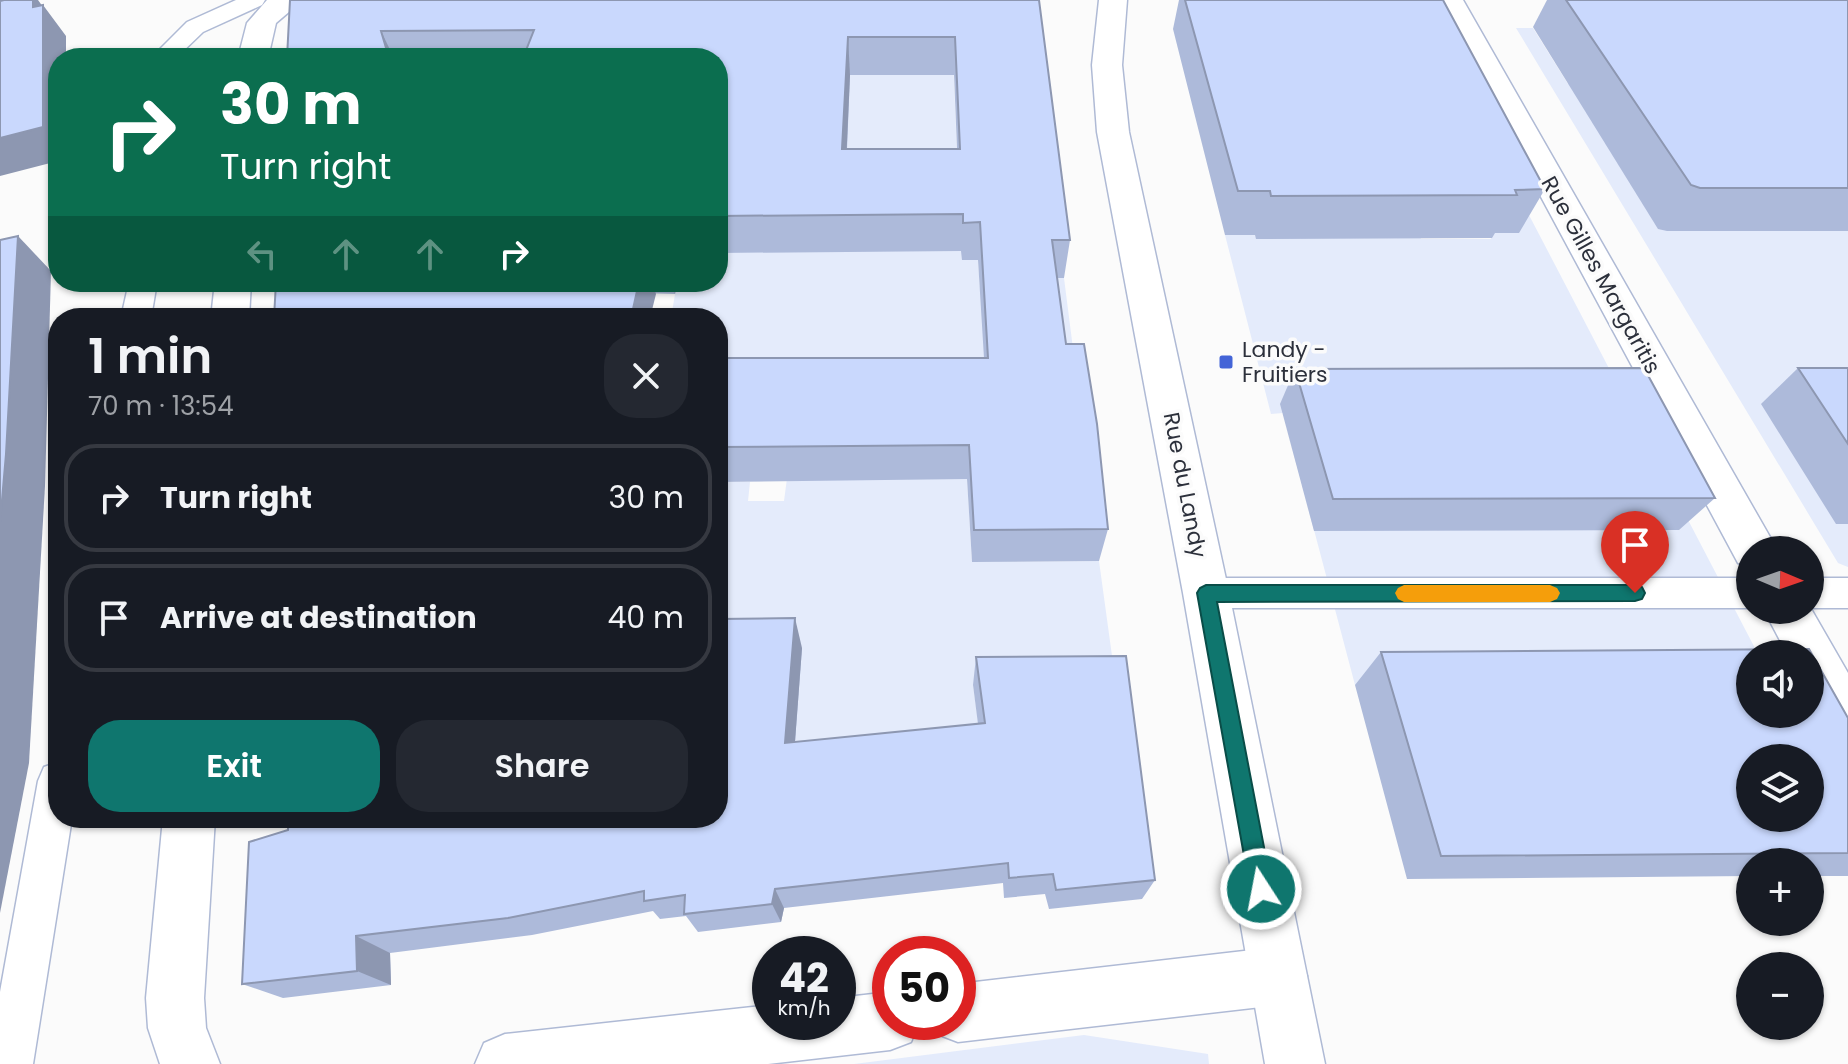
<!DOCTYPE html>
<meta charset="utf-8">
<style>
:root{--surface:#171b24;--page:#242831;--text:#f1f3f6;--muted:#9ea1a6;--line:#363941;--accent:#0f766e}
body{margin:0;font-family:Poppins,sans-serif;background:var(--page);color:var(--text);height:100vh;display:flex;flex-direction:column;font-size:30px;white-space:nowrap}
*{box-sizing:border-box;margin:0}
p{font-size:26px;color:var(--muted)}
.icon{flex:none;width:44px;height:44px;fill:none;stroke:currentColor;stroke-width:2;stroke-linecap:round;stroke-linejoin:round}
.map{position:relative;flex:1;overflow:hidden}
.sheet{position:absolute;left:48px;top:308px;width:680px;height:520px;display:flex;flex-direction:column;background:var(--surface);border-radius:32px;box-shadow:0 2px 6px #0004}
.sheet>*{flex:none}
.hud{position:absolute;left:48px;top:48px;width:680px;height:244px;border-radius:32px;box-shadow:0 2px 6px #0004;background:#0b6e4f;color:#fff;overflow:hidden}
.needle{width:52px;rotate:92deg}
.buttons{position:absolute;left:1736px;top:536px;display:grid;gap:16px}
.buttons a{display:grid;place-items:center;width:88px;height:88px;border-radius:50%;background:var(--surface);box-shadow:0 2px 6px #0004;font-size:40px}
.speed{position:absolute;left:752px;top:936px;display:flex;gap:16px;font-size:40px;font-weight:700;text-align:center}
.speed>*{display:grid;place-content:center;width:104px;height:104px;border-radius:50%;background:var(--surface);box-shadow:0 2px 6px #0004;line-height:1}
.speed small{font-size:20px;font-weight:400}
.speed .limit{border:12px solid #d22;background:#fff;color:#111}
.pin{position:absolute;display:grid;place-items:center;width:68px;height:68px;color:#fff;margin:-82px -34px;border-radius:50% 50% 50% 0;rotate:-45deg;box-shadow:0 0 8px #0007}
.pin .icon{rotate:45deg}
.me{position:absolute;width:88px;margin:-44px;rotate:349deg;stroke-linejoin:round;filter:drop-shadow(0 0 6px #0008)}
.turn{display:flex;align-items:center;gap:28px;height:168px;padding:0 40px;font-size:36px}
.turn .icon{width:104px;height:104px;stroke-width:2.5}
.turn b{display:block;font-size:56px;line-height:68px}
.lanes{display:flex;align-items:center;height:76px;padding:0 40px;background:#0003;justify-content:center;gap:40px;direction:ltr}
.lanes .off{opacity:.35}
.round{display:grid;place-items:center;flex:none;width:84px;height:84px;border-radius:32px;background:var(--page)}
.headline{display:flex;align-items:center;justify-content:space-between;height:136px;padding:0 40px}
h1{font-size:48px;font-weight:600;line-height:60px}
.primary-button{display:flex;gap:16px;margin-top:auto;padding:16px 40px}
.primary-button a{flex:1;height:92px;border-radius:32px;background:var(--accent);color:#fff;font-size:32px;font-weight:600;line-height:92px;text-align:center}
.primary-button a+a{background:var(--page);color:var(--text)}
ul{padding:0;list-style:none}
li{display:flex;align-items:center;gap:24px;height:108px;margin:0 16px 12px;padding:0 24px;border:4px solid var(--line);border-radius:32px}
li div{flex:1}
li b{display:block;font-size:30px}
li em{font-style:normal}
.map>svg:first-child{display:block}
</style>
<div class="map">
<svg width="1848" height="1064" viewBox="0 0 1848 1064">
<rect width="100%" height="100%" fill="#fbfbfb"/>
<g fill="#e4ebfb">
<path d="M1516,28H1533L1568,84L1848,85V567L1838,563Z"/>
<path d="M1432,29L1758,654L1355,685L1281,405L1283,413L1271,414L1225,235H1255L1257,239L1419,234L1421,239H1491L1490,233H1518L1213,84Z"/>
<path d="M953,57L961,247L978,260L980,290L1047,278H1064L1077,380L718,394V318H671L677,282H718V58H664Z"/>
<path d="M788,471L967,479L972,562L1099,561L1116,685H973L982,749L793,768L718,649V482H750L748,501H784Z"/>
<path d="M1084,1035L1208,1054L1209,1064H854Z"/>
</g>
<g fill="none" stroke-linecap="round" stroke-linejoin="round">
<defs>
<g id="lane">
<path d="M236,0H265L262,5L203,32L176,58H151L187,22Z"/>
<path d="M129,282H157L151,318H121Z"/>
<path d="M1206,578H1750V608H1206L1193,604L1188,593L1193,582Z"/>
<rect x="1810" y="578" width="38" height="30"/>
<path d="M58,762V818H72L33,1064H0V992L38,781L44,767Z"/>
</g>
<g id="street">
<path d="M267,0H303L276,23L268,58H238L247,23Z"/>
<path d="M1435,0H1463L1770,537L1776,550H1750V567L1738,563Z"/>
<path d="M215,282H251L249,318H211Z"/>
<path d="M1810,607L1848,673V743L1830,736L1810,698V654H1787L1764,610H1810Z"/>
<path d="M163,818H215L204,998L206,1028L220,1064H160L148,1028L146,998Z"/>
<path d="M1278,947L1298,956L1307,976L1298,996L1278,1005L958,1042L937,1034L933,1022H958V984Z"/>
<path d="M890,992V1022H919L911,1042L890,1050L768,1064H475L484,1043L505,1034L770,1005V1022H838V998Z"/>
</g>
<path id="secondary" d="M1099,0H1127L1122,65L1129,132L1229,593L1325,1064H1265L1183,593L1097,132L1092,65Z"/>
</defs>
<use href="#lane" stroke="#afbad5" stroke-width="3"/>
<use href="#street" stroke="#afbad5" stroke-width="3"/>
<use href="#secondary" stroke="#afbad5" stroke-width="3"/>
<use href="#lane" fill="#fff" fill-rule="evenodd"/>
<use href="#street" fill="#fff" fill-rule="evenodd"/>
<use href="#secondary" fill="#fff" fill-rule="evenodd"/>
</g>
<g fill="#adbada" fill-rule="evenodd">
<path d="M290,0H1039L1070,240L1064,278H1057L1066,344L1108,529L1099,561L972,562L967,479L718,482V359L984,358L978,260H962L961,251L718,253V58H287ZM850,75H954L957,149H847Z"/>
<path d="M1179,0H1443L1545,189L1519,233H1495L1492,238L1256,239L1255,235H1225L1173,29Z"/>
<path d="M1547,0H1848V231H1667L1658,229L1533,27Z"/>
<path d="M276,282H677L675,294Z"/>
<path d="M1798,368H1848V524H1836L1761,404Z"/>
<path d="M1295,369L1715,498L1679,530L1314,531L1280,404Z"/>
<path d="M802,648L795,742L978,724L973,685L976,657L1155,880L1142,899L1049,909L1045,894L1004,898L1003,883L784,908L781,922L698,932L686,916L660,919L653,911L532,935L390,953L391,985L283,998L242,984L288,830Z"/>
<path d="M1381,652L1848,718V876H1810V862H1750V876L1407,879L1355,685Z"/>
</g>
<g fill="#8d97b1">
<path d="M33,0H38L43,7V5L66,36V58H58V161L0,176V138L33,7Z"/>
<path d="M381,31L394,58H389Z"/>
<path d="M848,37L850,75L845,187L842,149Z"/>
<path d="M18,236L51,271L45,486L29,763L0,913V523Z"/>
<path d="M639,282H652L656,294L650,318H631Z"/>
<path d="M672,282H677L675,294Z"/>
<path d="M795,618L802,648L793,768L785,743Z"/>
<path d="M775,889L784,908L781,922L772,904Z"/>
<path d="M356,936L390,953L391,985L357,971Z"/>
</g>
<g fill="#c9d8fd" stroke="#8d97b1" stroke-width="2" fill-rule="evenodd">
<path d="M4,0H33V7L43,5V127L0,138V1Z"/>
<path d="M290,0H1039L1070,240H1052L1066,344H1084L1097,424L1108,529L974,530L969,445L718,447V358H988L980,222L963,223V214L718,216V58H523L534,30L381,31L389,58H287ZM848,37H955L960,149H842Z"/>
<path d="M1185,0H1443L1545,189L1515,190L1517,195L1271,196L1270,191H1238Z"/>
<path d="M1566,0H1848V188H1700L1691,185Z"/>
<path d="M18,236L6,454L0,523V240Z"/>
<path d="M276,282H639L631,318H274Z"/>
<path d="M1644,368L1715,498L1333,499L1295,369Z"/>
<path d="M1798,368H1848V444Z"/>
<path d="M795,618L785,743L985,723L976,657L1126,656L1155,880L1056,890L1053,874L1009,878L1008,863L775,889L772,904L684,914L685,895L644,901V891L508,918L356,936L357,971L242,984L249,842L288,830V818H718V619Z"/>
<path d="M1809,649L1848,718V853L1441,856L1381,652ZM1750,654H1810V714H1750ZM1750,758H1810V818H1750Z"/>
</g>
<path fill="#0f766e" stroke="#0a4d48" stroke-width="2" d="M1206,585H1635L1642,587L1645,593L1642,599L1635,601L1217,602L1272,889L1269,897L1261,900L1253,897L1250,889L1197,593L1200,588Z"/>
<path fill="#f59e0b" d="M1404,585H1550L1557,588L1560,593L1557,599L1550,602H1404L1398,599L1395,593L1398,588Z"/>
<rect fill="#4364d7" stroke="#fbfbfb" stroke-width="3" x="1218" y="354" width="16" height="16" rx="4"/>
<g text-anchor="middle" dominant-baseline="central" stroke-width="7" stroke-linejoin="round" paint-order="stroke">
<g font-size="22" fill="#2c303b" stroke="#fbfbfb">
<text transform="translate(1601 275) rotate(61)">Rue Gilles Margaritis</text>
<text transform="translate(1185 485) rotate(79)">Rue du Landy</text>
</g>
<g font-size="22" fill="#2c303b" stroke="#fbfbfb" text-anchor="start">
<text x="1242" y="349">Landy -<tspan x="1242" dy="25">Fruitiers</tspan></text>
</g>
</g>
</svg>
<div class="buttons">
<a><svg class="needle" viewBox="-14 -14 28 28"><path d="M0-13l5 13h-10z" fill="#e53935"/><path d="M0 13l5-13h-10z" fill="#9ea1a6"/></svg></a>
<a><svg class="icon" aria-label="sound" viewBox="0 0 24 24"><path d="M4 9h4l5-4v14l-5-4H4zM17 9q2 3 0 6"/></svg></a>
<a><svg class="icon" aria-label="layers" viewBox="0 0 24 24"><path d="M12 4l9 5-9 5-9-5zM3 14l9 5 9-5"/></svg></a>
<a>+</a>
<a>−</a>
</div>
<div class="speed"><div>42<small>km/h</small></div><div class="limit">50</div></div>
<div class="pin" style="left:1635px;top:593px;background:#d93025"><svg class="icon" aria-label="arrive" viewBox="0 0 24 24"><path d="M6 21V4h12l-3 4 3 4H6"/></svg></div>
<svg class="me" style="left:1261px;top:889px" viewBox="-20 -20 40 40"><circle r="17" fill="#0f766e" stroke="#fff" stroke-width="3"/><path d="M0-11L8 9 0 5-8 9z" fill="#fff"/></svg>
<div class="hud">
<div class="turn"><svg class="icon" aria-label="right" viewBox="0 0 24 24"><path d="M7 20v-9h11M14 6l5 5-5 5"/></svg><div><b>30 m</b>Turn right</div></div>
<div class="lanes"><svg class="icon off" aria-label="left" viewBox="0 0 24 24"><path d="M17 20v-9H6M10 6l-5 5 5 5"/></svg><svg class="icon off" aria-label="ahead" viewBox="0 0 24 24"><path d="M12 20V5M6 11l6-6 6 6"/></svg><svg class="icon off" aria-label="ahead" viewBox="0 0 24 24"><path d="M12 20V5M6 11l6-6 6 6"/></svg><svg class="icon" aria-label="right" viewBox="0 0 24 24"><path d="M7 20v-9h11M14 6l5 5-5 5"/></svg></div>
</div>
<section class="sheet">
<div class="headline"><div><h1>1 min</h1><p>70 m · 13:54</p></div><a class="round"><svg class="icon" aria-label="close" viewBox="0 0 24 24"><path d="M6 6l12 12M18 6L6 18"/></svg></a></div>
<ul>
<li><svg class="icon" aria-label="right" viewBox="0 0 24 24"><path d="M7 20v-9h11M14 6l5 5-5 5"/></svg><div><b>Turn right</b></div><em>30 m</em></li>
<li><svg class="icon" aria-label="arrive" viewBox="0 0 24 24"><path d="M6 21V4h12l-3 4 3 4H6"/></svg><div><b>Arrive at destination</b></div><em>40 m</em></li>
</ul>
<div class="primary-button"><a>Exit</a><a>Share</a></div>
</section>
</div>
